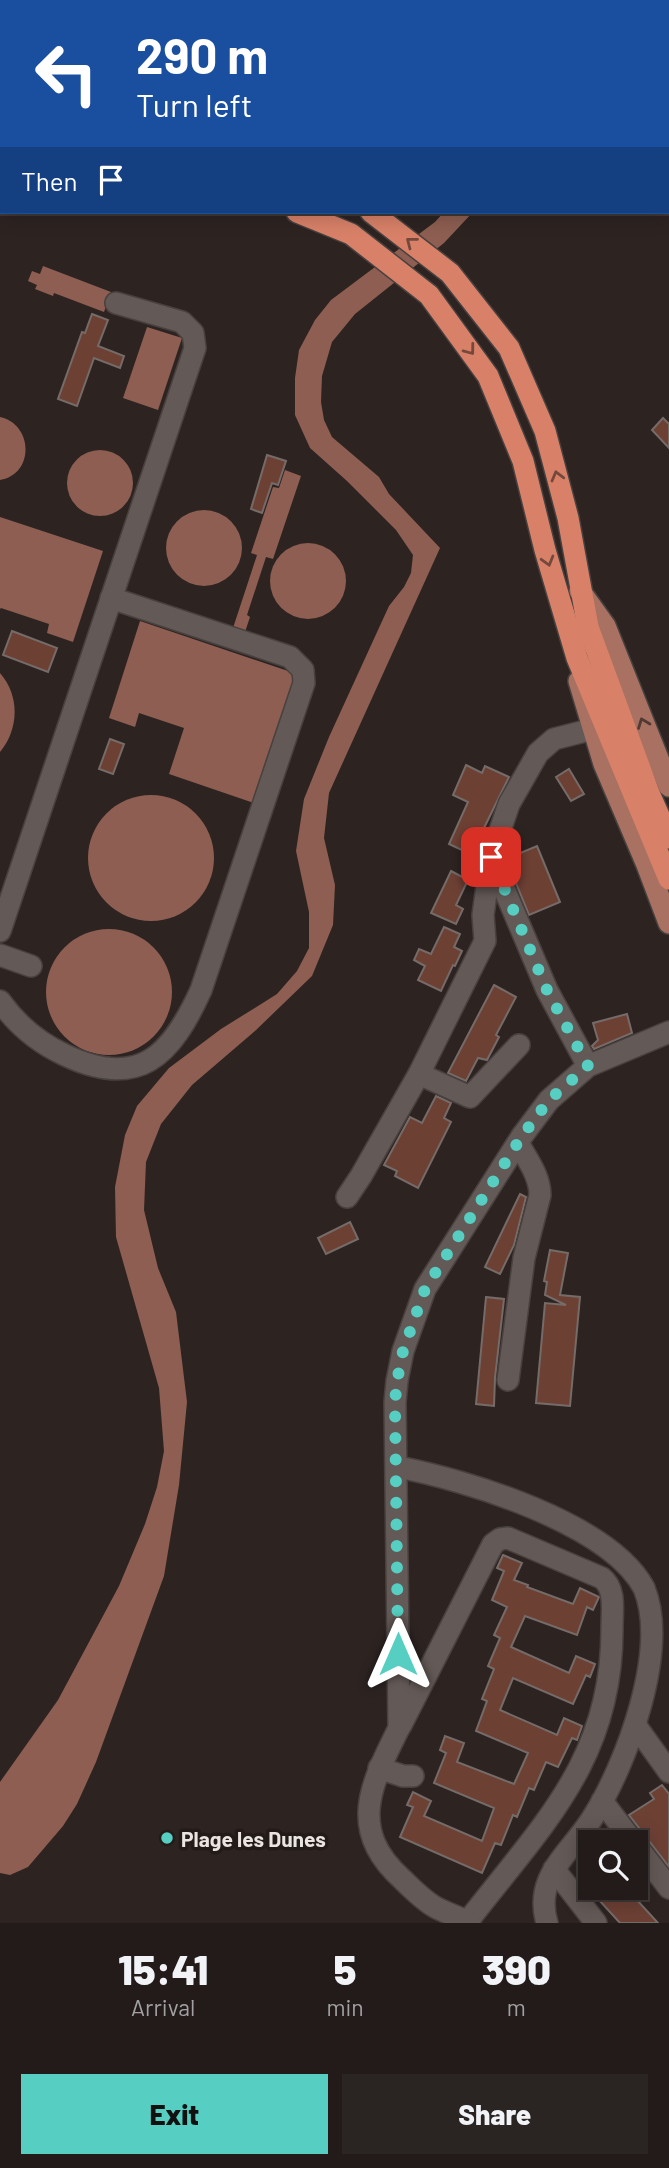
<!DOCTYPE html>
<style>
:root{--surface:#221b1a;--page:#2a2423;--text:#f1f3f6;--muted:#a2a1a2;--line:#3f3939;--accent:#56cec2}
body{margin:0;font-family:Barlow,sans-serif;background:var(--page);color:var(--text);height:100vh;display:flex;flex-direction:column;font-size:26px;white-space:nowrap}
*{box-sizing:border-box;margin:0}
p{font-size:23px;color:var(--muted)}
.icon{flex:none;width:38px;height:38px;fill:none;stroke:currentColor;stroke-width:2;stroke-linecap:round;stroke-linejoin:round}
.map{position:relative;height:1923px;overflow:hidden}
.side{display:flex;flex-direction:column;background:var(--surface);flex:1}
.side>*{flex:none}
.hud{position:absolute;left:0px;top:0px;width:670px;height:214px;box-shadow:0 4px 18px #0003,0 0 0 2px var(--line);background:#1a4fa0;color:#fff;overflow:hidden}
.controls{position:absolute;left:578px;top:1830px;display:grid;gap:14px}
.controls a{display:grid;place-items:center;width:70px;height:70px;border-radius:0px;background:var(--surface);box-shadow:0 4px 18px #0003,0 0 0 2px var(--line);font-size:35px}
.pin{position:absolute;display:grid;place-items:center;width:60px;height:60px;color:#fff;margin:-30px;border-radius:14px;box-shadow:0 4px 10px #0006}
.me{position:absolute;width:77px;margin:-38px;rotate:0deg;stroke-linejoin:round;filter:drop-shadow(0 0 5px #0008)}
.turn{display:flex;align-items:center;gap:24px;height:147px;padding:0 21px;font-size:32px}
.turn .icon{width:91px;height:91px;stroke-width:2.5}
.turn b{display:block;font-size:49px;line-height:60px}
.then{display:flex;align-items:center;height:66px;padding:0 21px;background:#0003;gap:14px;font-size:26px}
.eta{display:flex;justify-content:space-evenly;align-items:center;height:119px;text-align:center}
.eta b{font-size:42px;font-weight:800;line-height:49px}
.action{display:flex;gap:14px;margin-top:auto;padding:14px 21px}
.action a{flex:1;height:80px;border-radius:0px;background:var(--accent);color:#111;font-size:28px;font-weight:800;line-height:80px;text-align:center}
.action a+a{background:var(--page);color:var(--text)}
.map>svg:first-child{display:block}
</style>
<div class="map">
<svg width="669" height="1923" viewBox="0 0 669 1923">
<rect width="100%" height="100%" fill="#2d2422"/>
<g fill="#8d5e51">
<path d="M444,212H473L444,243L355,314L332,342L322,376L321,402L324,420L332,437L379,477L389,494L440,548L329,793L324,838L335,885L333,925L312,976L255,1031L192,1085L161,1124L146,1162L144,1210L158,1268L176,1312L187,1402L179,1485L164,1576L96,1762L77,1804L63,1826L28,1867L10,1875L0,1873V1782L58,1700L119,1586L145,1524L157,1487L164,1451L159,1388L116,1237L115,1187L125,1135L137,1106L169,1068L221,1029L277,994L297,971L309,948V912L296,851L304,799L329,737L389,606L404,587L411,573L413,555L396,530L347,481L310,448L295,415V378L299,350L315,320L331,300L435,222Z"/>
<path d="M43,266L111,292L104,312L54,293L53,296L35,289L37,285L28,281L32,271L40,274Z"/>
<path d="M147,327L182,338L158,410L123,398Z"/>
<path d="M0,417C33,424 35,474 0,480Z"/>
<circle cx="100" cy="483" r="33"/>
<path d="M285,470L301,476L273,559L266,557L247,615L250,617L245,632L233,628L257,555L251,553L273,487L279,488Z"/>
<circle cx="204" cy="548" r="38"/>
<path d="M0,517L103,551L73,642L47,633L49,624L1,608L0,609Z"/>
<circle cx="308" cy="581" r="38"/>
<path d="M140,621L300,675L257,804L169,774L184,728L139,713L135,727L109,718Z"/>
<path d="M0,673C20,696 19,729 0,752Z"/>
<circle cx="151" cy="858" r="63"/>
<circle cx="109" cy="992" r="63"/>
</g>
<g fill="#6d4034" stroke="#756b68" stroke-width="2">
<path d="M92,314L108,320L98,346L124,356L120,368L94,358L77,406L58,399L82,332L85,333Z"/>
<path d="M663,418L669,424V448L652,430Z"/>
<path d="M267,455L286,461L278,485L272,483L262,513L251,509Z"/>
<path d="M12,631L57,648L48,672L3,655Z"/>
<path d="M110,739L124,744L113,774L99,769Z"/>
<path d="M466,765L482,773L485,766L509,777L483,830L479,829L468,853L449,844L468,802L453,795Z"/>
<path d="M569,769L584,794L571,801L556,777Z"/>
<path d="M537,846L560,902L529,915L506,859Z"/>
<path d="M451,871L468,880L456,905L463,909L456,924L431,913Z"/>
<path d="M444,927L460,934L454,947L462,951L455,966L453,965L441,991L418,980L425,966L414,960L419,949L431,954Z"/>
<path d="M494,985L516,997L496,1035L499,1037L487,1060L478,1058L466,1081L448,1073Z"/>
<path d="M627,1014L632,1033L594,1049L592,1046L598,1040L593,1023Z"/>
<path d="M436,1096L451,1103L444,1118L451,1122L418,1188L395,1176L397,1171L384,1165L410,1117L422,1123Z"/>
<path d="M520,1194L526,1197L514,1245L500,1274L485,1267Z"/>
<path d="M350,1222L358,1239L326,1254L318,1238Z"/>
<path d="M550,1250L568,1253L560,1295L580,1297L570,1406L536,1403L545,1303L566,1305L545,1295L547,1282L544,1281Z"/>
<path d="M486,1297L504,1299L495,1378L494,1406L476,1404Z"/>
<path d="M503,1555L522,1563L514,1580L528,1585L527,1587L573,1604L580,1588L599,1597L593,1610L587,1607L577,1635L525,1616L511,1647L569,1673L576,1656L595,1664L590,1677L586,1675L573,1704L513,1678L500,1710L557,1735L564,1718L582,1726L577,1740L572,1738L558,1767L546,1762L534,1790L529,1788L517,1817L513,1815L501,1845L495,1843L482,1873L400,1837L413,1807L407,1805L413,1792L431,1801L424,1816L482,1841L494,1808L434,1783L446,1753L440,1750L445,1736L464,1743L457,1762L514,1784L528,1753L476,1731L487,1701L482,1699L494,1669L488,1666L500,1638L494,1635L507,1607L492,1600L504,1571L497,1568Z"/>
<path d="M662,1785L669,1794V1867L629,1815L654,1799L650,1793Z"/>
<path d="M588,1888H626L658,1923H620Z"/>
</g>
<g fill="none" stroke-linecap="round" stroke-linejoin="round">
<defs>
<g id="minor">
<path d="M491,858L547,990L588,1066"/>
<path d="M0,931L195,348L193,333L182,322L116,303"/>
<path d="M0,955L31,966"/>
<path d="M0,1001C17,1025 39,1043 65,1055C139,1090 171,1056 201,990L304,683L303,670L290,657L111,598"/>
<path d="M419,1074L470,1097L519,1045"/>
<path d="M347,1197L361,1176L419,1074L485,941L483,915L491,857L509,804L538,753L554,739L593,729"/>
<path d="M508,1380L524,1258L540,1195C540,1176 527,1159 518,1143"/>
<path d="M398,1467C466,1480 609,1523 644,1588C669,1649 627,1763 593,1817C571,1853 533,1876 547,1923"/>
<path d="M401,1725L493,1544L500,1539L508,1538L602,1578C616,1589 612,1610 612,1627C613,1759 543,1824 468,1921"/>
<path d="M636,1726L669,1772"/>
<path d="M379,1768L403,1776H413"/>
<path d="M602,1801L634,1843"/>
<path d="M635,1844L669,1888"/>
<path d="M554,1869L596,1923"/>
<path d="M470,1923C459,1917 446,1913 435,1907C423,1900 412,1889 402,1879C347,1830 371,1784 399,1728L395,1402L397,1381L403,1351L425,1289L522,1136L549,1100L588,1066L669,1032"/>
</g>
<g id="major">
<path d="M580,591L605,626L669,786"/>
<path d="M579,681L604,764L647,865L669,923"/>
</g>
<g id="highway">
<path d="M0,156H2"/>
<path d="M0,179H2"/>
<path d="M297,212L351,234L429,295L488,376L523,461L545,550L577,658L669,879"/>
<path d="M371,212L450,273L509,348L545,431L568,518L588,627L649,793L669,838"/>
</g>
</defs>
<use href="#minor" stroke="#48413f" stroke-width="24"/>
<use href="#major" stroke="#48413f" stroke-width="24"/>
<use href="#highway" stroke="#48413f" stroke-width="24"/>
<use href="#minor" stroke="#635956" stroke-width="21"/>
<use href="#major" stroke="#a97161" stroke-width="21"/>
<use href="#highway" stroke="#d88168" stroke-width="21"/>
</g>
<defs><path id="oneway-chevron" d="M-2-3.5L2.5 0L-2 3.5" fill="none" stroke-width="1.6" stroke-linecap="round" stroke-linejoin="round" transform="scale(1.75)"/></defs>
<g stroke="#74493c">
<use href="#oneway-chevron" transform="translate(411 242) rotate(-142)"/>
<use href="#oneway-chevron" transform="translate(470 350) rotate(53)"/>
<use href="#oneway-chevron" transform="translate(557 476) rotate(-105)"/>
<use href="#oneway-chevron" transform="translate(548 561) rotate(74)"/>
</g>
<use stroke="#523932" href="#oneway-chevron" transform="translate(643 723) rotate(-111)"/>
<g fill="none" stroke-linecap="round" stroke-linejoin="round">
<path stroke="#56cec2" stroke-width="12" stroke-dasharray="0 21.6" d="M398,1654L395,1402L397,1381L403,1351L425,1289L522,1136L549,1100L588,1066L547,990L491,857"/>
</g>
<circle fill="#56cec2" stroke="#231b18" stroke-width="2.5" cx="167" cy="1838" r="7"/>
<g text-anchor="middle" dominant-baseline="central" stroke-width="7" stroke-linejoin="round" paint-order="stroke">
<g font-size="21" font-weight="bold" fill="#eae4e2" stroke="#231b18" text-anchor="start">
<text x="181" y="1838">Plage les Dunes</text>
</g>
</g>
</svg>
<div class="controls">
<a><svg class="icon" aria-label="search" viewBox="0 0 24 24"><circle cx="10" cy="10" r="6"/><path d="M15 15l6 6"/></svg></a>
</div>
<div class="pin" style="left:491px;top:857px;background:#d93025"><svg class="icon" aria-label="arrive" viewBox="0 0 24 24"><path d="M6 21V4h12l-3 4 3 4H6"/></svg></div>
<svg class="me" style="left:398px;top:1654px" viewBox="-20 -20 40 40"><path d="M0-17L14 15 0 8-14 15z" fill="#56cec2" stroke="#fff" stroke-width="4"/></svg>
<div class="hud">
<div class="turn"><svg class="icon" aria-label="left" viewBox="0 0 24 24"><path d="M17 20v-9H6M10 6l-5 5 5 5"/></svg><div><b>290 m</b>Turn left</div></div>
<div class="then">Then<svg class="icon" aria-label="arrive" viewBox="0 0 24 24"><path d="M6 21V4h12l-3 4 3 4H6"/></svg></div>
</div>
</div>
<section class="side">
<div class="eta">
<div><b>15:41</b><p>Arrival</p></div>
<div><b>5</b><p>min</p></div>
<div><b>390</b><p>m</p></div>
</div>
<div class="action"><a>Exit</a><a>Share</a></div>
</section>
